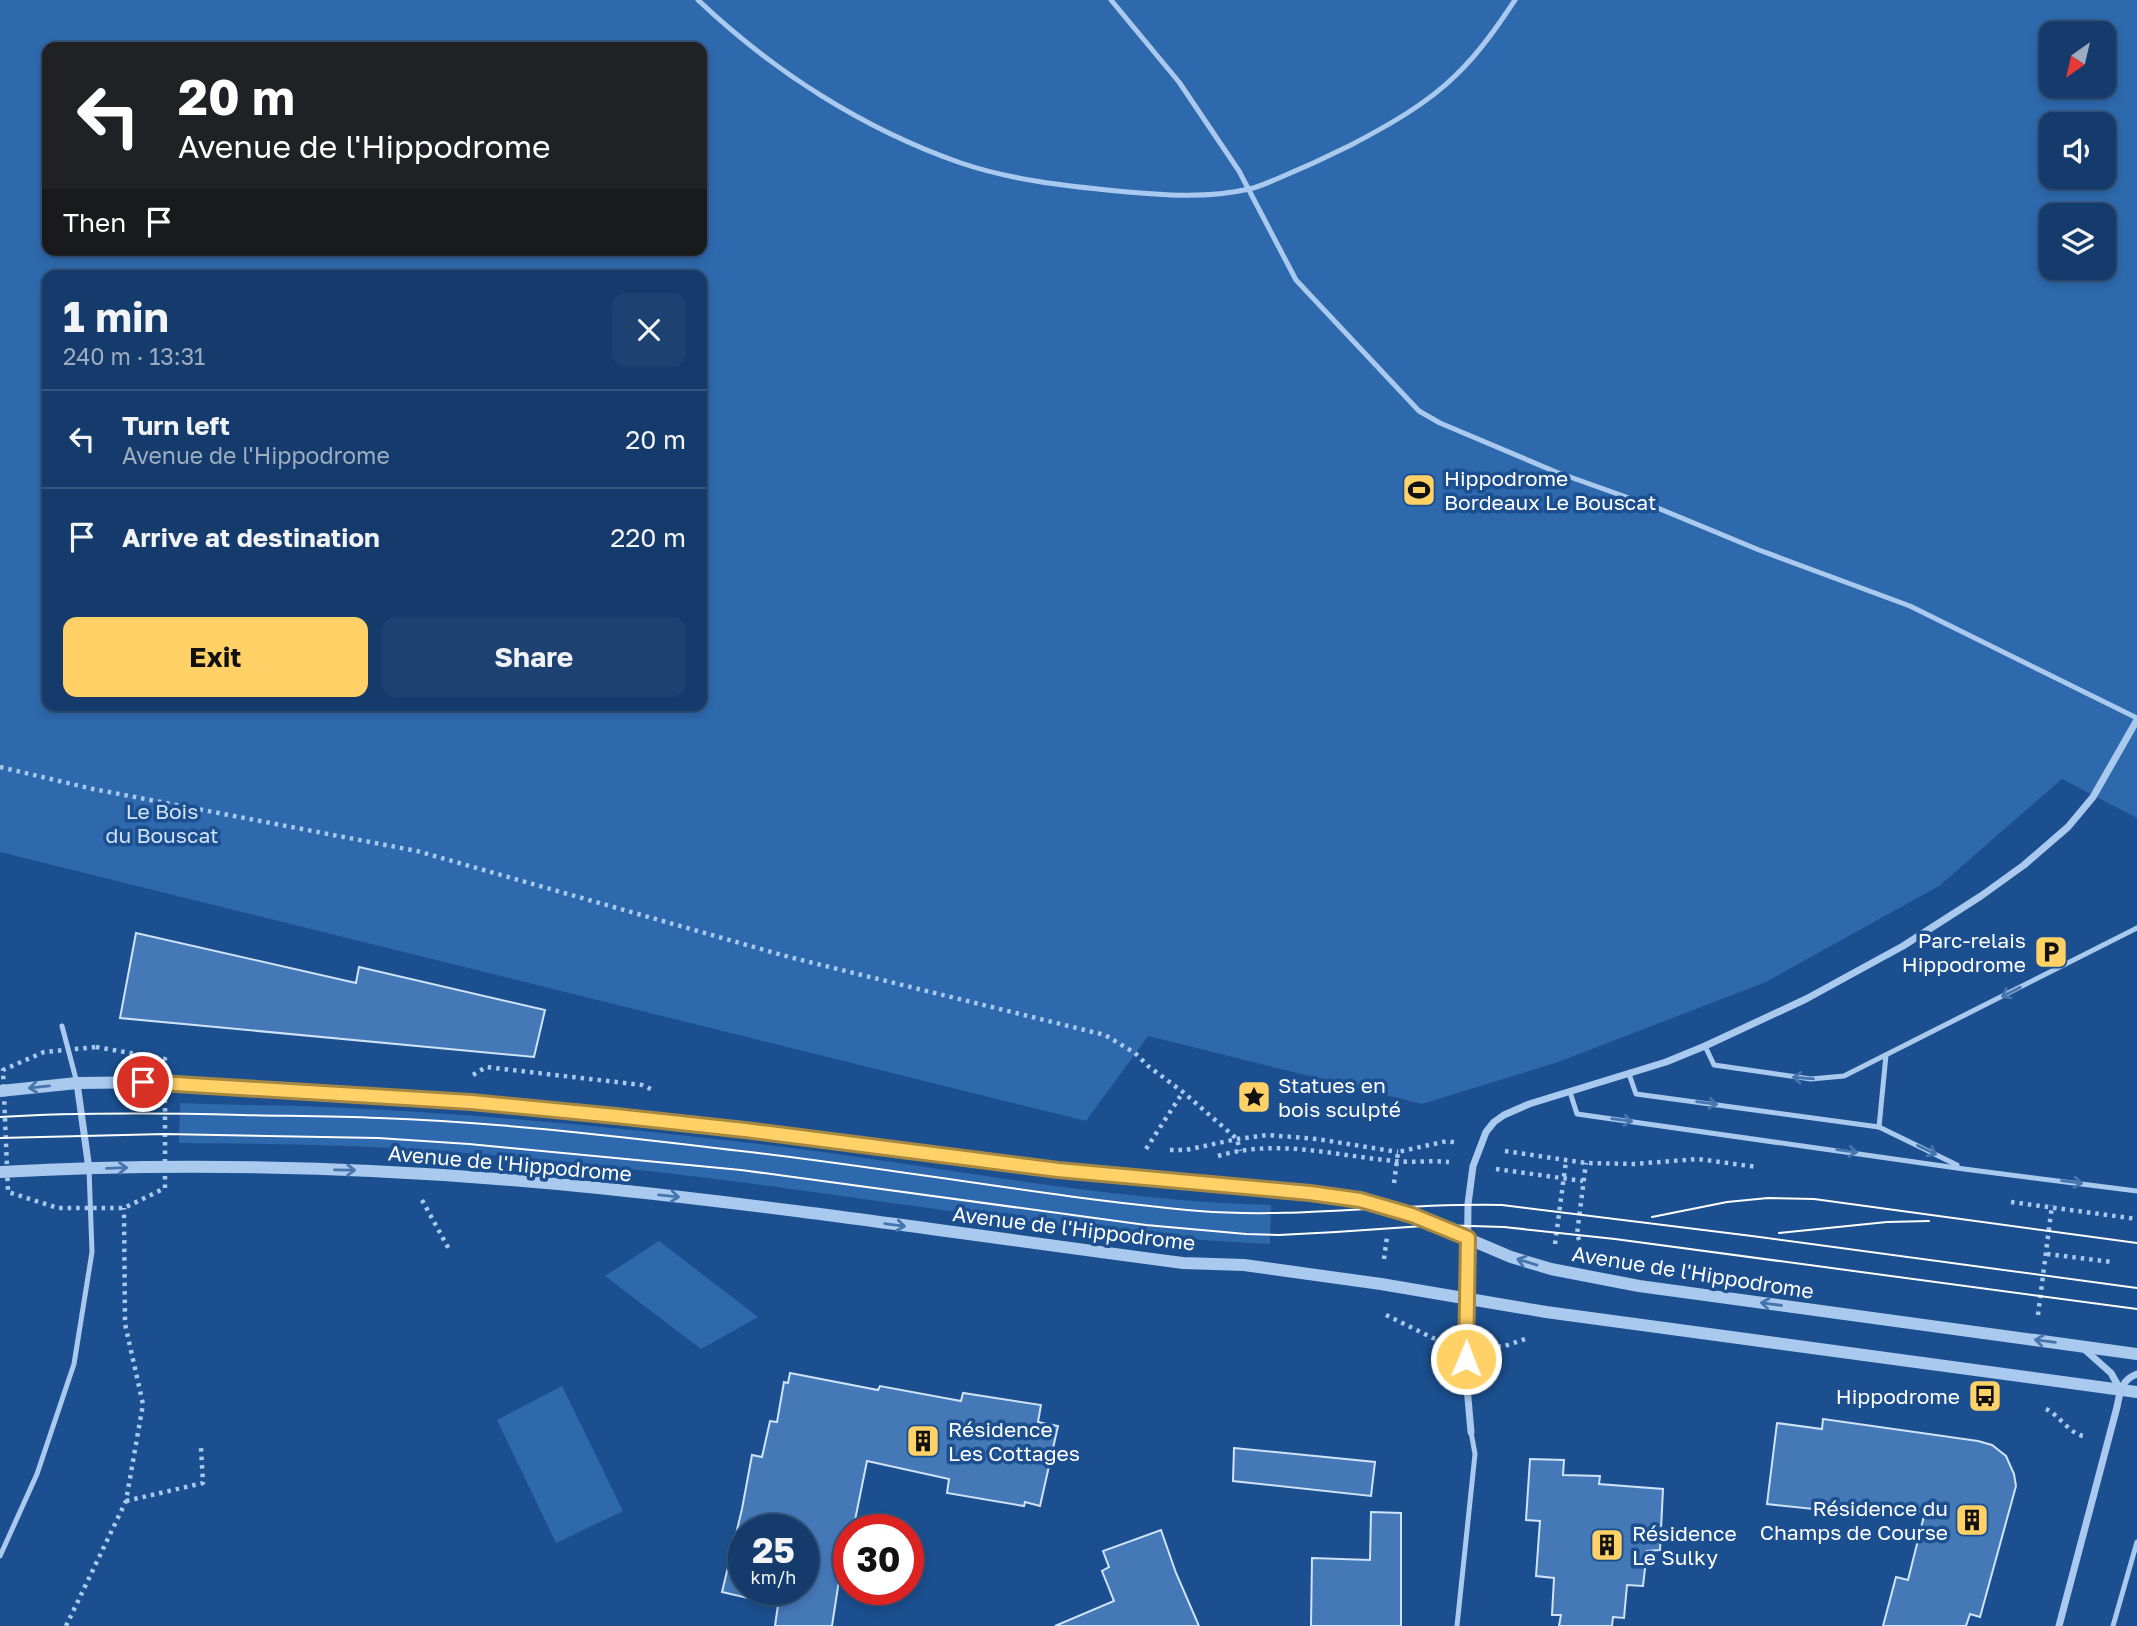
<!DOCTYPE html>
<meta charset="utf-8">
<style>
:root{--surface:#143b6b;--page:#1d4271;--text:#f1f3f6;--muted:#9dadc1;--line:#33557e;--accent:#ffd166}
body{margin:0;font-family:"Golos Text",sans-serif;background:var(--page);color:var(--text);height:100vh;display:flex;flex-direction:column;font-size:26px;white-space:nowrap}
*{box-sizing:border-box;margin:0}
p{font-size:23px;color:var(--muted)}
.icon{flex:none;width:38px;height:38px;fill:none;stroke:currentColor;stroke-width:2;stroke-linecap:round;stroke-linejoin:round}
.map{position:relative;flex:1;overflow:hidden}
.panel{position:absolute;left:42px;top:270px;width:665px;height:441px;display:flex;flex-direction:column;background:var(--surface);border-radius:14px;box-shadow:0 4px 10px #0003,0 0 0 2px var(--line)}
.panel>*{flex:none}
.hud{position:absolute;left:42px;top:42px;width:665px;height:214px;border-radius:14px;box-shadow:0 4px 10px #0003,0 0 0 2px var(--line);background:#202124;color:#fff;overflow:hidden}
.needle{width:46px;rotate:214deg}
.fabs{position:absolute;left:2039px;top:21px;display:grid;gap:14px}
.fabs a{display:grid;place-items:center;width:77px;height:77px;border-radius:14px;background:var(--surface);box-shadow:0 4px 10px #0003,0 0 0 2px var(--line);font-size:35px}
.speed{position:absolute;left:728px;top:1514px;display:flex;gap:14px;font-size:35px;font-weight:700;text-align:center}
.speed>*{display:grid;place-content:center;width:91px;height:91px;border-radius:50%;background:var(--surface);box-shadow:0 4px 10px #0003,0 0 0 2px var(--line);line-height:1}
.speed small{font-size:18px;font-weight:400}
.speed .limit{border:10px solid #d22;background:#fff;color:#111}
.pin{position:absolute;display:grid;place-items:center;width:60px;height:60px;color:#fff;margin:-30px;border:4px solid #fff;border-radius:50%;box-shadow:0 2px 7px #0007}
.me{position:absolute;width:77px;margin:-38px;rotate:1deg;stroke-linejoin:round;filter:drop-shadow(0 0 5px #0008)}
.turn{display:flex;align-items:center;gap:24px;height:147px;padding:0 21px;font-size:32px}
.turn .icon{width:91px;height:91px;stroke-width:2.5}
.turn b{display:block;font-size:49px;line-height:60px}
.then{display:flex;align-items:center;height:66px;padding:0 21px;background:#0003;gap:14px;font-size:26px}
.round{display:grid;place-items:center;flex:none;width:74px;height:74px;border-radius:14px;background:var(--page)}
.headline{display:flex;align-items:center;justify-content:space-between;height:119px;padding:0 21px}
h1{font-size:42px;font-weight:700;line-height:52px}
.cta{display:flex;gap:14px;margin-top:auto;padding:14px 21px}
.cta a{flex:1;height:80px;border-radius:14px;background:var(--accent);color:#111;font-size:28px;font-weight:700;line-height:80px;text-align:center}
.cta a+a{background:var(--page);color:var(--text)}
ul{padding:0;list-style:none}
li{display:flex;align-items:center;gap:21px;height:98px;padding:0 21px;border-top:2px solid var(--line)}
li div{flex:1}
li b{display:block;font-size:26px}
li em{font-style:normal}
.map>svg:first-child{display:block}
</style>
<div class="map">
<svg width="2137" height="1626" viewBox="0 0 2137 1626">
<rect width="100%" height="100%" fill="#1b4f8f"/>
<g fill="#2e69ad" fill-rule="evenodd">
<path d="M0,0H2137V818L2062,779L1939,886L1766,982L1558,1062L1422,1104L1148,1036L1086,1121L0,852ZM2051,33H2104V86H2051ZM47,47H702V250H47ZM2051,124H2104V177H2051ZM2051,215H2104V268H2051ZM47,275H702V705H47Z"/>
<path d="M180,1103C229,1105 279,1105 328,1107C469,1113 611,1127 751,1143C924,1163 1096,1200 1271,1205L1270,1244C1082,1235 894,1201 707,1178C576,1162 444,1148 312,1145C268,1143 223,1144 179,1143Z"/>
<path d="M659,1241L758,1317L701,1349L605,1276Z"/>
<path d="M562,1386L623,1511L556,1543L497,1420Z"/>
</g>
<g fill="#4478b7" stroke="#cfe3fa" stroke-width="2" fill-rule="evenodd">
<path d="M136,933L356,983L359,967L545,1010L534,1057L120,1018Z"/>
<path d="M790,1373L878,1390L880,1386L961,1401L963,1393L1041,1405L1038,1422L1058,1426L1040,1506L1025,1502L1024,1506L947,1493L949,1479L867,1461L853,1530H849V1542L845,1541L832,1626H775L778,1605L722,1592L742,1509L752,1455L762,1457L770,1421L777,1422L784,1382L788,1383ZM744,1530H803V1589H744Z"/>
<path d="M1823,1419L1978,1441L1992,1445L2006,1456L2014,1474L2016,1486L1980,1617L1970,1614L1966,1626H1883L1896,1577L1908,1580L1925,1512L1851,1504V1513L1767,1504L1777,1423L1822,1429Z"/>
<path d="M1234,1448L1375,1462L1371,1496L1233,1481Z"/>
<path d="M1530,1459L1564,1460L1563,1475L1600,1476L1599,1484L1663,1489L1660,1550L1647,1551L1643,1586L1627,1585L1624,1618L1613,1617L1612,1626H1559L1561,1615H1552L1554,1578L1536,1576L1540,1521L1526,1520Z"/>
<path d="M1371,1512L1401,1513V1626H1311L1312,1558L1370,1560Z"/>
<path d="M1161,1530L1176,1573L1199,1626H1055L1114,1601L1102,1571L1109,1567L1103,1551Z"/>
</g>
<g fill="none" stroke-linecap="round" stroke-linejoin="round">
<g stroke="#a9c9ee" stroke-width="4.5" stroke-dasharray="3.5 5" stroke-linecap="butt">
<path d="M0,767L93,789L417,851L789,957L1105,1035L1135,1053L1148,1066L1183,1092L1237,1139L1240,1151"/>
<path d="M96,1047L165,1059V1188L124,1208H58L8,1192L3,1070L44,1052Z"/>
<path d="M473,1075L486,1067L642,1085L655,1091"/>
<path d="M1146,1149L1183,1092"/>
<path d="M1170,1150H1186L1237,1139L1268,1135L1317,1139L1398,1152"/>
<path d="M1505,1151L1586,1163L1634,1164L1698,1159L1757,1167"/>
<path d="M1218,1156C1277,1138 1336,1156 1395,1161C1413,1163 1431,1160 1449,1162"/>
<path d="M1496,1169L1583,1181"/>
<path d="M1394,1183L1398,1152L1447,1141L1458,1143"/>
<path d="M422,1200L450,1251"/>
<path d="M2011,1202L2137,1219"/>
<path d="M1555,1244L1566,1161"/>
<path d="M1582,1248L1577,1234L1586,1163"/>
<path d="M2047,1254L2112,1262"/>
<path d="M1384,1259L1387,1237"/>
<path d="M1386,1315L1433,1338L1442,1339"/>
<path d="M2038,1315L2052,1205"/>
<path d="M1489,1345L1502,1347L1528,1338"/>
<path d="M2046,1409C2060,1416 2069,1433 2083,1436"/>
<path d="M126,1501L203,1483L201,1448"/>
<path d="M66,1626L126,1501L143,1404L125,1324L124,1208"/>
</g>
<g stroke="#a9c9ee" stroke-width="5">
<path d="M698,0C773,71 863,129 961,163C1011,180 1066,186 1117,191C1161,195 1206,199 1249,189C1259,187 1269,182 1279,178C1303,168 1327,157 1351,145C1387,126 1427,104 1456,75C1479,53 1497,27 1515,0"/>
<path d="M1111,0L1179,82L1239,171L1296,280L1419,411L1440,423L1556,472L1660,509L1759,550L1910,606L2137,718"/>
<path d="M62,1026L77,1083"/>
<path d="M1705,1046L1714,1065L1811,1079L1844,1076L2137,928"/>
<path d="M1629,1074L1636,1094L1879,1127L1957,1165"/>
<path d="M1570,1092L1577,1114L1964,1169L2137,1191"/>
<path d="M1879,1127L1886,1055"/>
<path d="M0,1556L37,1474L74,1364L92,1252L89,1169"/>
<path d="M1457,1626L1475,1454L1471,1432"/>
<path d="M2113,1626L2137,1542"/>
</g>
<g stroke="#a9c9ee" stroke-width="7">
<path d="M77,1083L89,1169"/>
<path d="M2084,1349L2111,1373L2120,1389"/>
<path d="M1471,1432L1466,1376L1468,1204L1473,1166L1486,1132L1494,1122L1504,1115L1529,1104L1666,1062L1705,1046L1806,999L1903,946L1981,896L2024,865L2068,827L2093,797L2137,720"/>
<path d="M2059,1626L2117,1407C2120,1392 2121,1380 2137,1374"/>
</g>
<g stroke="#a9c9ee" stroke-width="12">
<path d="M0,1091L77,1083L165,1082L471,1102L745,1130L1058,1170L1310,1193L1361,1200L1412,1215L1511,1257L1551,1269L1639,1286L2137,1354"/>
<path d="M0,1172C202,1161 407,1168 608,1189C800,1209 992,1238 1183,1263L1244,1265L1381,1284L1546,1312L2137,1392"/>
</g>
<g stroke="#fff" stroke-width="2">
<path d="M0,1117C81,1112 161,1113 242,1115C288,1116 333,1116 379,1118C499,1122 621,1137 741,1151C894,1168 1045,1197 1199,1211C1300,1219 1401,1202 1502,1205L1752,1236L2137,1288"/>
<path d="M0,1138L165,1134L378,1138L469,1144L741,1170L1146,1225L1246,1234L1279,1235L1336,1232L1438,1225L1504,1227L1615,1239L2137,1309"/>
<path d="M1652,1217L1727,1202L1768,1198L1814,1199L2137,1243"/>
<path d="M1779,1233L1887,1222L1929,1221"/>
</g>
</g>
<defs><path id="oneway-shaft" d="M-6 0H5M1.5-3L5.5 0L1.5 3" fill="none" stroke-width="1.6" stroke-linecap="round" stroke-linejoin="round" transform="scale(1.75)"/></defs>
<g stroke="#4674ac">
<use href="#oneway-shaft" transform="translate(2011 992) rotate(153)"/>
<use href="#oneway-shaft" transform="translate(1803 1078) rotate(-175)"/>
<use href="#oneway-shaft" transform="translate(39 1087) rotate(174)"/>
<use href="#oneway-shaft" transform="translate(1707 1103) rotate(8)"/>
<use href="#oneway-shaft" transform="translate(1622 1120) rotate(8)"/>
<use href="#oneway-shaft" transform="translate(1927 1150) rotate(26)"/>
<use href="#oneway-shaft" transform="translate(1847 1151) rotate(8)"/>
<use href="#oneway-shaft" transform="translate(117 1168) rotate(-2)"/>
<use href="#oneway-shaft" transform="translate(345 1170) rotate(1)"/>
<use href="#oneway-shaft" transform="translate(2072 1182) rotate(7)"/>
<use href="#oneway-shaft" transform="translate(669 1196) rotate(6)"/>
<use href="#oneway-shaft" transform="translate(895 1225) rotate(8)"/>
<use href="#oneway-shaft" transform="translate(1527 1262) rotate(-163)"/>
<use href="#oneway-shaft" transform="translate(1771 1304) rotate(-172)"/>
<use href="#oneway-shaft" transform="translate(2045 1341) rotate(-172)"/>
</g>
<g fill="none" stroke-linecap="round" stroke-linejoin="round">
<defs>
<path id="route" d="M143,1082L471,1102L616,1116L745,1130L1058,1170L1310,1193L1360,1200L1412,1215L1468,1238L1466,1359"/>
</defs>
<use href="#route" stroke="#a68842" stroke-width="18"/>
<use href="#route" stroke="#ffd166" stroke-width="12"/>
</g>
<defs>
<symbol id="stadium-square" viewBox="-11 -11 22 22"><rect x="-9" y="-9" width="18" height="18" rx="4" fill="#ffd166" stroke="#1b4f8f"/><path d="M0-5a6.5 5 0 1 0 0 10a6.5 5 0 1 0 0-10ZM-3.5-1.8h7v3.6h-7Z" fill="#111"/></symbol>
<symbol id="parking-square" viewBox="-11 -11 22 22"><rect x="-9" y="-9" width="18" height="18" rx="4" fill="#ffd166" stroke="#1b4f8f"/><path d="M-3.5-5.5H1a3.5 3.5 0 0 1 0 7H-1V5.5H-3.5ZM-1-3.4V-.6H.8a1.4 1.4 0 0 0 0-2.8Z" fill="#111"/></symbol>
<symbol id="sight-square" viewBox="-11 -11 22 22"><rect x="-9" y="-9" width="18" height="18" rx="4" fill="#ffd166" stroke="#1b4f8f"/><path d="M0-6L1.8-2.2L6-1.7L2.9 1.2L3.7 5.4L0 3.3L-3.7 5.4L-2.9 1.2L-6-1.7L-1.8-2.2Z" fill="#111"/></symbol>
<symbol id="bus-square" viewBox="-11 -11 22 22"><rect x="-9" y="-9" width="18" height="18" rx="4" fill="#ffd166" stroke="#1b4f8f"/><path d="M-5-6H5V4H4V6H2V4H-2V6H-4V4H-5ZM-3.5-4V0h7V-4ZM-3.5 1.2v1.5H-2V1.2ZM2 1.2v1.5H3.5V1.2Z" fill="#111"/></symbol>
<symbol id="building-square" viewBox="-11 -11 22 22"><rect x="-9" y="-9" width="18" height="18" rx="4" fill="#ffd166" stroke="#1b4f8f"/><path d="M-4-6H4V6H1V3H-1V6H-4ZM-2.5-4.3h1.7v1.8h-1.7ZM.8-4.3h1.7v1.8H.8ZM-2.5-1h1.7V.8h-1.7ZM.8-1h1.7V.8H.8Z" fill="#111"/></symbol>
</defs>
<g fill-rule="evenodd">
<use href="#stadium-square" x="1400" y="471" width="38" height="38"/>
<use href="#parking-square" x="2032" y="933" width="38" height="38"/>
<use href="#sight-square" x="1235" y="1078" width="38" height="38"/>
<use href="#bus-square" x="1966" y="1377" width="38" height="38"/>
<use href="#building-square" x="904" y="1422" width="38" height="38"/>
<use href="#building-square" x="1953" y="1501" width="38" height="38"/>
<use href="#building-square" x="1588" y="1526" width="38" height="38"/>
</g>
<g text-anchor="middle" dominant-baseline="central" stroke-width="7" stroke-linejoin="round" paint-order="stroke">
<g font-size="21" fill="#fff" stroke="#1b4f8f" text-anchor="start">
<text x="1444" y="478">Hippodrome<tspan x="1444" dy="24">Bordeaux Le Bouscat</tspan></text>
<text x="2026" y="940" text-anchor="end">Parc-relais<tspan x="2026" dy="24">Hippodrome</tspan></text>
<text x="1278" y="1085">Statues en<tspan x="1278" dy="24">bois sculpté</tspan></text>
<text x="1960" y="1396" text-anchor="end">Hippodrome</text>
<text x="948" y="1429">Résidence<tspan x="948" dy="24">Les Cottages</tspan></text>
<text x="1948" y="1508" text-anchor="end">Résidence du<tspan x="1948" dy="24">Champs de Course</tspan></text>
<text x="1632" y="1533">Résidence<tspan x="1632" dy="24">Le Sulky</tspan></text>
</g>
<g font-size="21" fill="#cfe3fa" stroke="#1b4f8f">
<text x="162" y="811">Le Bois<tspan x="162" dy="24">du Bouscat</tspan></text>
</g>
<g font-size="21" fill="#fff" stroke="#1b4f8f">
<text transform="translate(510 1163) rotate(5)">Avenue de l'Hippodrome</text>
<text transform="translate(1074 1228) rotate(7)">Avenue de l'Hippodrome</text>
<text transform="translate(1693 1272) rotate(9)">Avenue de l'Hippodrome</text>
</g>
</g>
</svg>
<div class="fabs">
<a><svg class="needle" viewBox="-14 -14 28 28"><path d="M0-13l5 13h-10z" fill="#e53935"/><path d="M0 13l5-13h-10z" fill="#9dadc1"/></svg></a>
<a><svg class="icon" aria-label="sound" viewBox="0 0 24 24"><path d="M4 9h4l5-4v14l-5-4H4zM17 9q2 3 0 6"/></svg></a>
<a><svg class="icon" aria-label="layers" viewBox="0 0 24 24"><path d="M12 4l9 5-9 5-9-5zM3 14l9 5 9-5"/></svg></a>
</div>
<div class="speed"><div>25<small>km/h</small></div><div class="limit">30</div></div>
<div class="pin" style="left:143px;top:1082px;background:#d93025"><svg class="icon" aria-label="arrive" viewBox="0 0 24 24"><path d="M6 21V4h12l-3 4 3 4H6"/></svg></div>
<svg class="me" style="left:1466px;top:1359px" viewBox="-20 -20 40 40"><circle r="17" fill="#ffd166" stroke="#fff" stroke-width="3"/><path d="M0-11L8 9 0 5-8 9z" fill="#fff"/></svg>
<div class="hud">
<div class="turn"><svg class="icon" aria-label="left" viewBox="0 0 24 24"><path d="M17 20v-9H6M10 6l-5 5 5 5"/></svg><div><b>20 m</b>Avenue de l'Hippodrome</div></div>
<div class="then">Then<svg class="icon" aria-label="arrive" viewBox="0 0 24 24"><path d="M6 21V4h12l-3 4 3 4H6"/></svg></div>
</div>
<section class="panel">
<div class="headline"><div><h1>1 min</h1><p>240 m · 13:31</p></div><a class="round"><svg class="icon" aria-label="close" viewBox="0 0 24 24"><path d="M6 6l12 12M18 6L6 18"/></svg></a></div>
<ul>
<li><svg class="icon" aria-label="left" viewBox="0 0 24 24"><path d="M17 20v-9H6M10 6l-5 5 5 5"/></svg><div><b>Turn left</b><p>Avenue de l'Hippodrome</p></div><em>20 m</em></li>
<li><svg class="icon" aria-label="arrive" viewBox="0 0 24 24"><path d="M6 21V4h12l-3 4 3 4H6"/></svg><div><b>Arrive at destination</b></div><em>220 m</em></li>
</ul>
<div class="cta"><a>Exit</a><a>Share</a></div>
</section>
</div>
